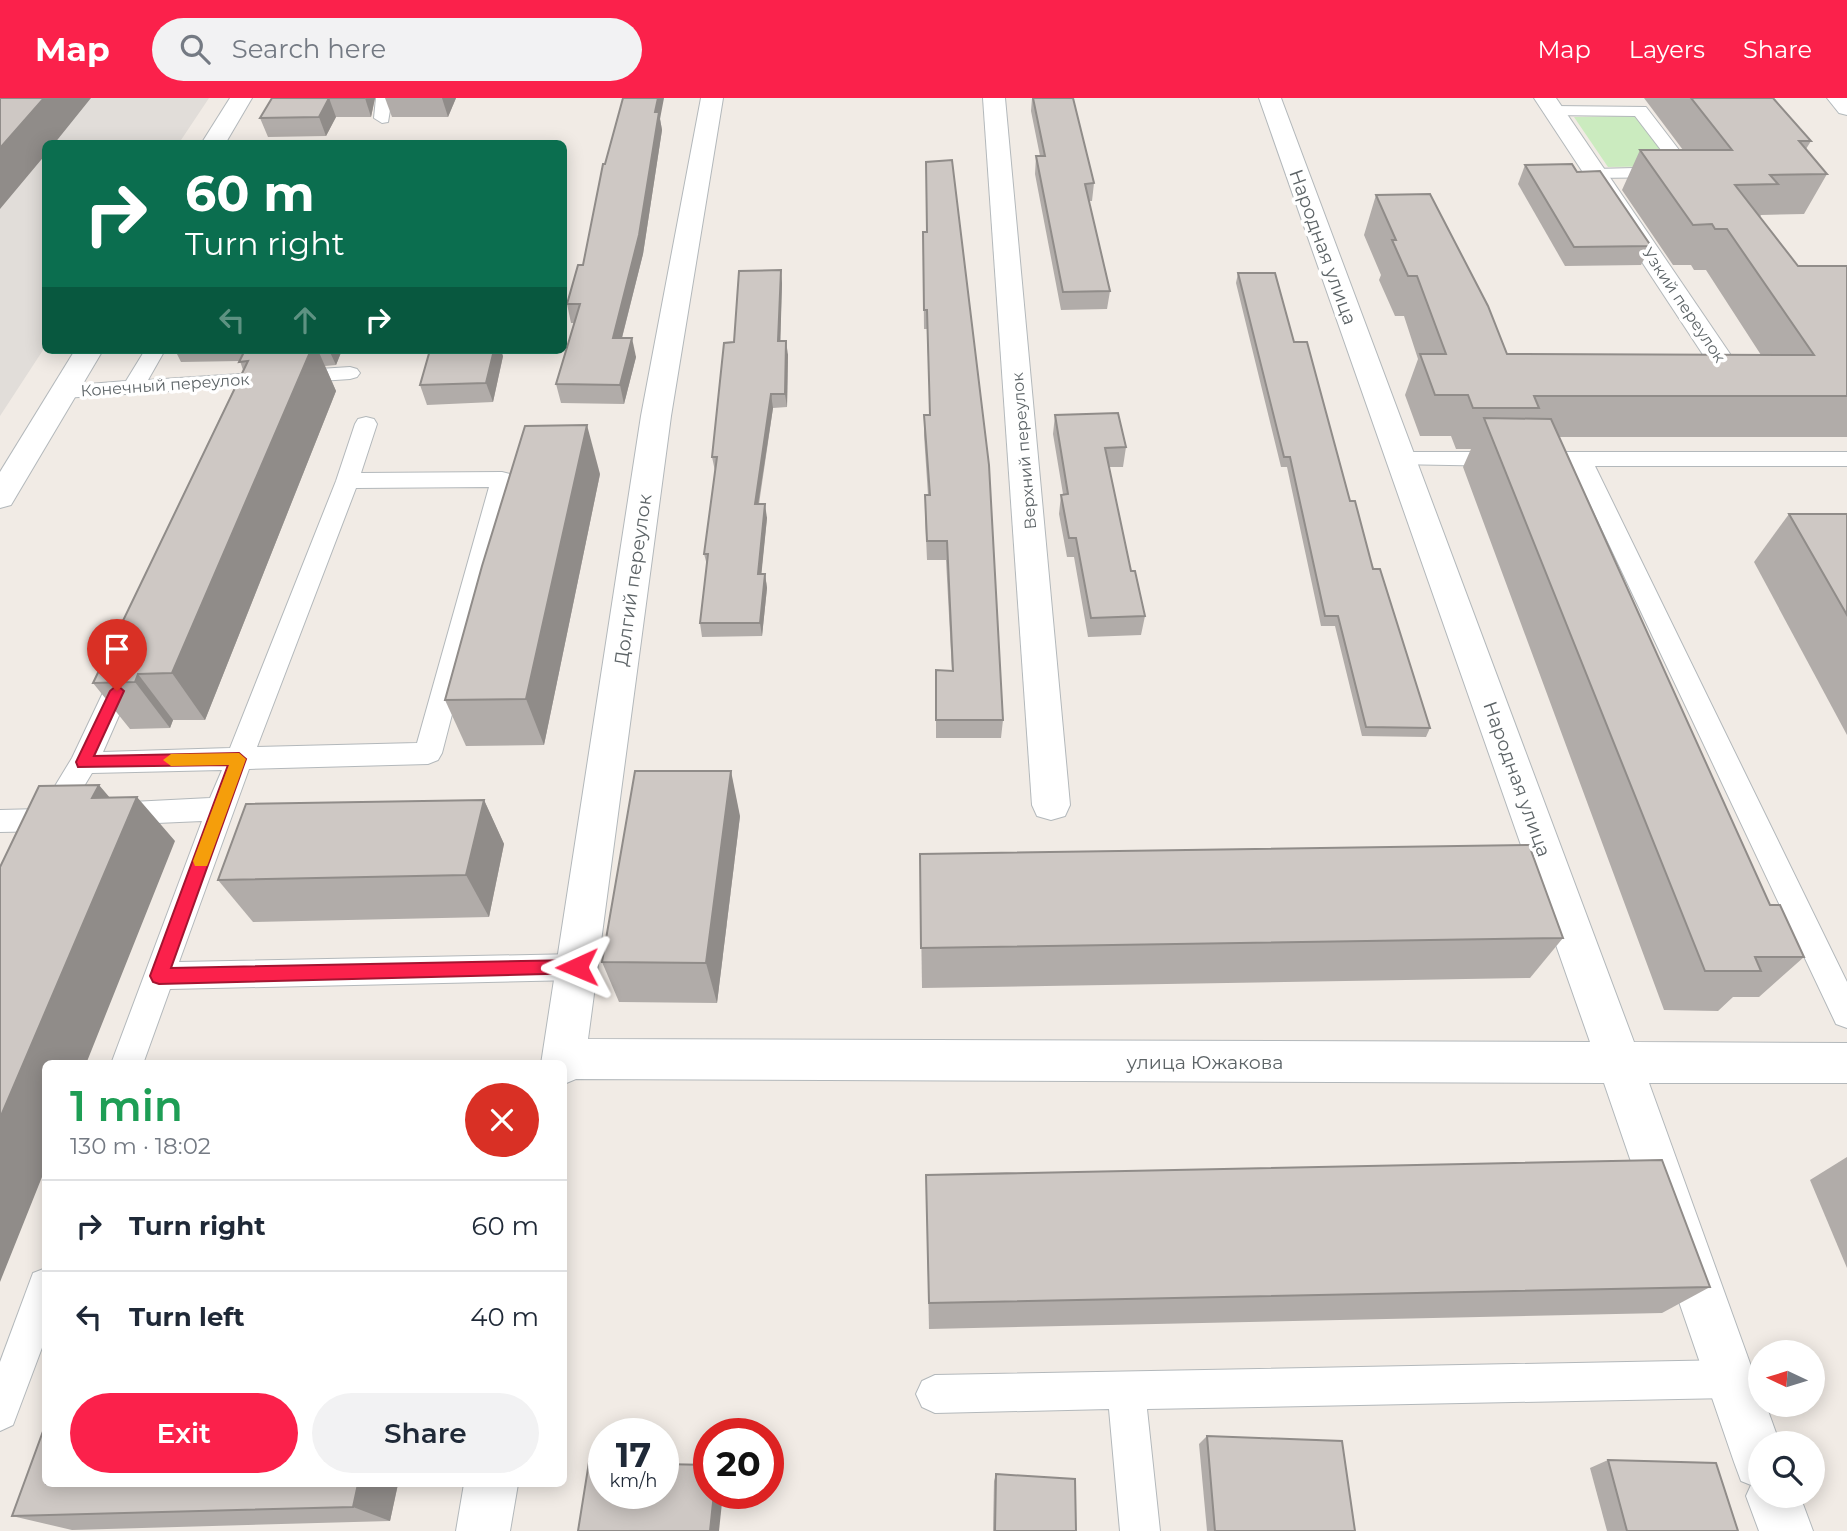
<!DOCTYPE html>
<meta charset="utf-8">
<style>
:root{--surface:#fff;--page:#f2f2f3;--text:#1f2937;--muted:#747a83;--line:#e0e1e3;--accent:#fb214b}
body{margin:0;font-family:Montserrat,sans-serif;background:var(--page);color:var(--text);height:100vh;display:flex;flex-direction:column;font-size:26px;white-space:nowrap}
*{box-sizing:border-box;margin:0}
p{font-size:23px;color:var(--muted)}
.icon{flex:none;width:38px;height:38px;fill:none;stroke:currentColor;stroke-width:2;stroke-linecap:round;stroke-linejoin:round}
.map{position:relative;flex:1;overflow:hidden}
.details{position:absolute;left:42px;top:962px;width:525px;height:427px;display:flex;flex-direction:column;background:var(--surface);border-radius:10px;box-shadow:0 4px 18px #0003}
.details>*{flex:none}
.hud{position:absolute;left:42px;top:42px;width:525px;height:214px;border-radius:10px;box-shadow:0 4px 18px #0003;background:#0b6e4f;color:#fff;overflow:hidden}
.needle{width:46px;rotate:274deg}
.buttons{position:absolute;left:1748px;top:1242px;display:grid;gap:14px}
.buttons a{display:grid;place-items:center;width:77px;height:77px;border-radius:50%;background:var(--surface);box-shadow:0 4px 18px #0003;font-size:35px}
.speed{position:absolute;left:588px;top:1320px;display:flex;gap:14px;font-size:35px;font-weight:700;text-align:center}
.speed>*{display:grid;place-content:center;width:91px;height:91px;border-radius:50%;background:var(--surface);box-shadow:0 4px 18px #0003;line-height:1}
.speed small{font-size:18px;font-weight:400}
.speed .limit{border:10px solid #d22;background:#fff;color:#111}
.pin{position:absolute;display:grid;place-items:center;width:60px;height:60px;color:#fff;margin:-72px -30px;border-radius:50% 50% 50% 0;rotate:-45deg;box-shadow:0 0 7px #0007}
.pin .icon{rotate:45deg}
.me{position:absolute;width:77px;margin:-38px;rotate:269deg;stroke-linejoin:round;filter:drop-shadow(0 0 5px #0008)}
.turn{display:flex;align-items:center;gap:24px;height:147px;padding:0 28px;font-size:32px}
.turn .icon{width:91px;height:91px;stroke-width:2.5}
.turn b{display:block;font-size:49px;line-height:60px}
.lanes{display:flex;align-items:center;height:66px;padding:0 28px;background:#0003;justify-content:center;gap:35px;direction:ltr}
.lanes .off{opacity:.35}
.round{display:grid;place-items:center;flex:none;width:74px;height:74px;border-radius:37px;background:var(--page)}
.head{display:flex;align-items:center;justify-content:space-between;height:119px;padding:0 28px}
h1{font-size:42px;font-weight:600;line-height:52px;color:#1e9e55}
.action{display:flex;gap:14px;margin-top:auto;padding:14px 28px}
.action a{flex:1;height:80px;border-radius:42px;background:var(--accent);color:#fff;font-size:28px;font-weight:600;line-height:80px;text-align:center}
.action a+a{background:var(--page);color:var(--text)}
ul{padding:0;list-style:none}
li{display:flex;align-items:center;gap:21px;height:91px;padding:0 28px;border-top:2px solid var(--line)}
li div{flex:1}
li b{display:block;font-size:26px}
li em{font-style:normal}
header{display:flex;align-items:center;gap:42px;box-sizing:border-box;height:98px;padding:0 35px;background:var(--accent);color:#fff}
header strong{font-size:33px}
nav{display:flex;gap:38px;margin-inline-start:auto;font-size:24px}
.search{width:490px;height:63px;background:var(--page);display:flex;align-items:center;gap:18px;box-sizing:border-box;padding:0 24px;border-radius:38px;color:var(--muted);font-size:26px}
.map>svg:first-child{display:block}
</style>
<header>
<strong>Map</strong>
<div class="search"><svg class="icon" aria-label="search" viewBox="0 0 24 24"><circle cx="10" cy="10" r="6"/><path d="M15 15l6 6"/></svg>Search here</div>
<nav><a>Map</a><a>Layers</a><a>Share</a></nav>
</header>
<div class="map">
<svg width="1847" height="1433" viewBox="0 0 1847 1433">
<rect width="100%" height="100%" fill="#f1ebe5"/>
<path fill="#e1ddd9" d="M0,0H209L179,45L46,46L45,249L0,318Z"/>
<path fill="#cbebbf" d="M1635,18L1674,68L1608,69L1574,19Z"/>
<g fill="none" stroke-linecap="round" stroke-linejoin="round">
<defs>
<g id="service">
<path d="M376,0H392L388,24L382,25L374,20Z"/>
<path d="M1554,8L1646,9L1696,74L1687,79L1589,80L1586,76L1595,71L1674,69L1635,18L1548,17L1546,13Z"/>
<path d="M145,252H165L148,282L350,269L357,271L360,275L357,279L350,281L64,300L57,299L53,294L57,289L64,288L126,283Z"/>
<path d="M366,319L374,321L377,326L361,375L502,374L510,376L513,381L442,655L438,662L428,666L249,671L179,864L577,856L588,860L592,869L588,878L577,882L170,891L143,966H111L202,723L112,727L102,724L98,716L102,708L112,705L210,700L222,672L92,675L69,713L72,718L68,726L49,733L0,734V712L41,711L72,660L117,565L126,562L135,565L139,572L103,654L230,650L336,383L355,326L358,321ZM489,389L417,645L257,649L356,390Z"/>
<path d="M1401,354H1505L1513,356L1516,361L1513,366L1505,368L1393,366L1390,361L1393,356Z"/>
<path d="M1563,354H1847V368H1595L1847,884V930L1836,926L1572,368L1555,366L1552,361L1555,356Z"/>
<path d="M46,1170V1239L13,1327L0,1333V1264L33,1175Z"/>
<path d="M1730,1262L1743,1268L1749,1281L1743,1294L1730,1300L1147,1311L1160,1433H1120L1109,1311L935,1315L922,1309L916,1296L922,1283L935,1277Z"/>
</g>
<g id="minor">
<path d="M701,0H723L671,318L588,941L1590,944L1259,0H1281L1634,944L1847,945V985H1649L1760,1293V1307H1766L1780,1346H1760V1398H1800L1813,1433H1759L1746,1398L1751,1387L1741,1383L1734,1364L1604,985L576,981L564,986V966H541L641,318Z"/>
<path d="M983,0H1005L1070,707L1065,718L1051,722L1037,718L1032,707Z"/>
<path d="M1534,0H1556L1743,275L1739,281L1729,284L1719,281Z"/>
<path d="M464,1386H518L510,1433H456Z"/>
</g>
<g id="tertiary">
<path d="M230,0H252L225,46H201Z"/>
<path d="M75,252H103L11,407L0,410V374Z"/>
</g>
<path id="secondary" d="M1827,0H1847V17L1839,15Z"/>
</defs>
<use href="#service" stroke="#b3b8bb" stroke-width="2"/>
<use href="#minor" stroke="#b3b8bb" stroke-width="2"/>
<use href="#tertiary" stroke="#b3b8bb" stroke-width="2"/>
<use href="#secondary" stroke="#b1b8bb" stroke-width="2"/>
<use href="#service" fill="#fff" fill-rule="evenodd"/>
<use href="#minor" fill="#fff" fill-rule="evenodd"/>
<use href="#tertiary" fill="#fff" fill-rule="evenodd"/>
<use href="#secondary" fill="#fff" fill-rule="evenodd"/>
</g>
<g fill="#b1aca9">
<path d="M272,0H375L371,19H336L326,38L268,39L260,20Z"/>
<path d="M385,0H456L448,19H392Z"/>
<path d="M1032,0H1073L1094,85L1092,103H1089L1110,193L1107,211L1061,212L1035,76L1036,58H1040L1031,13Z"/>
<path d="M1644,0H1773L1811,43L1806,51L1827,76L1804,116L1761,117L1760,119L1798,168H1847V339H1559L1770,807L1804,859L1759,899H1733L1718,913L1664,912L1463,369L1471,351H1456L1451,338H1420L1405,297L1418,261L1404,218H1395L1379,182L1381,177L1364,137L1376,97L1507,256L1761,257L1706,172H1694L1691,167H1673L1622,92L1640,52H1683Z"/>
<path d="M660,21L662,32L643,156L622,240L636,259L624,306L561,305L556,286L574,225H571L567,206L583,167L605,66Z"/>
<path d="M1525,67L1577,74L1651,148L1641,167L1565,168L1518,86Z"/>
<path d="M923,134L1003,622L1001,640H936V572L952,573L946,462H927L925,416L928,397L924,337V317H930L927,231H924Z"/>
<path d="M1238,175L1294,244L1430,630L1426,639L1362,638L1335,528H1321L1287,369H1281L1236,185Z"/>
<path d="M782,185L780,243L788,257L787,309L773,310L759,406L767,420L761,476H765L767,490L762,538L702,539L700,525L707,467L704,456L715,373L712,359L734,244Z"/>
<path d="M175,252H342L336,267L325,268L336,293L205,622H173L170,630L130,631L93,585L243,272L240,263L181,264Z"/>
<path d="M503,258L493,304L427,307L420,287Z"/>
<path d="M1055,317L1126,349L1123,369H1109L1131,473L1145,518L1141,537L1088,539L1074,459H1067L1059,416L1061,397L1063,396L1053,336Z"/>
<path d="M600,376L544,647L466,648L445,602Z"/>
<path d="M1789,416H1847V637L1754,464Z"/>
<path d="M484,702L504,746L489,819L253,824L218,782Z"/>
<path d="M740,718L717,905L619,904L602,864Z"/>
<path d="M920,756L1563,840L1530,880L922,890Z"/>
<path d="M1847,1059V1170L1810,1082Z"/>
<path d="M926,1077L1710,1189L1662,1215L929,1231Z"/>
<path d="M1207,1338L1355,1433H1207L1199,1346Z"/>
<path d="M1608,1362L1738,1433H1607L1590,1370Z"/>
<path d="M996,1376L1076,1433H993L994,1383Z"/>
<path d="M398,1386L390,1423L72,1432L12,1418Z"/>
</g>
<g fill="#908c89">
<path d="M44,0H91L54,46H46V56L0,111V50Z"/>
<path d="M329,0L336,19L326,38L319,19Z"/>
<path d="M365,0H375L371,19Z"/>
<path d="M442,0H456L448,19Z"/>
<path d="M658,0H664L660,21L662,32L643,156L617,259L613,240Z"/>
<path d="M781,172L782,185L780,257L778,243Z"/>
<path d="M632,240L636,259L624,306L620,287Z"/>
<path d="M786,243L788,257L787,309L785,296Z"/>
<path d="M307,252H318L336,293L205,622L172,575Z"/>
<path d="M329,252H342L336,267Z"/>
<path d="M494,252H501L503,258L493,304L486,285Z"/>
<path d="M771,296L773,310L756,420L755,406Z"/>
<path d="M587,327L600,376L544,647L526,601Z"/>
<path d="M765,406L767,420L760,490L758,476Z"/>
<path d="M765,476L767,490L762,538L760,525Z"/>
<path d="M138,576L173,622L170,630L135,584Z"/>
<path d="M731,673L740,718L717,905L706,865Z"/>
<path d="M99,687L128,721L137,699L175,743L86,966H46V1069L0,1184V1020L92,700Z"/>
<path d="M484,702L504,746L489,819L466,777Z"/>
<path d="M358,1386H398L390,1423L353,1409Z"/>
<path d="M714,1395H723L719,1433H710Z"/>
</g>
<g fill="#cec8c4" stroke="#908c89" stroke-width="2">
<path d="M0,0H44L0,50Z"/>
<path d="M272,0H365H329L319,19L260,20Z"/>
<path d="M623,0H658L655,14H659L639,137L613,240H632L620,287L556,286L580,206H567L578,167H583L603,66H605Z"/>
<path d="M1033,0H1073L1094,85L1085,86L1110,193L1063,194L1036,58H1045Z"/>
<path d="M1691,0H1773L1811,43H1799L1827,76L1770,77L1778,86L1735,87L1798,168H1847V298H1534L1539,310H1473L1468,297H1435L1420,256H1446L1417,178H1408L1392,142H1396L1376,97L1430,96L1488,208L1507,256L1814,257L1727,131H1715L1712,126L1693,127L1640,52H1732Z"/>
<path d="M952,62L989,367L1003,622H936V572L953,573L947,443H927L925,397H930L924,317H930L927,212H924L923,134H927L926,64Z"/>
<path d="M1572,66L1577,74L1600,73L1651,148L1574,149L1525,67Z"/>
<path d="M781,172L778,243H786L785,296H771L755,406H765L758,476H765L760,525H700L708,456H704L717,359H712L724,245L734,244L739,173Z"/>
<path d="M1238,175H1275L1294,244H1307L1350,403H1355L1373,471H1380L1430,630L1366,629L1338,518H1325L1290,359H1284Z"/>
<path d="M245,252H311L172,575L138,576L135,584L93,585L248,263L239,264Z"/>
<path d="M430,252H494L486,285L420,287Z"/>
<path d="M1118,315L1126,349L1105,350L1131,473H1135L1145,518L1091,520L1076,440H1069L1061,397L1068,396L1055,317Z"/>
<path d="M1484,320L1551,321L1770,807H1780L1804,859H1755L1761,873H1705Z"/>
<path d="M587,327L526,601L445,602L482,468L525,328Z"/>
<path d="M1789,416H1847V517Z"/>
<path d="M635,673H731L706,865L602,864Z"/>
<path d="M99,687L92,700L137,699L0,1020V769L39,688Z"/>
<path d="M484,702L466,777L218,782L246,706Z"/>
<path d="M1529,747L1563,840L921,850L920,756Z"/>
<path d="M1662,1062L1710,1189L929,1205L926,1077Z"/>
<path d="M46,1325V1386H358L353,1409L12,1418Z"/>
<path d="M1207,1338L1342,1343L1355,1433H1215Z"/>
<path d="M1608,1362L1716,1365L1738,1433H1627Z"/>
<path d="M589,1364H604V1395H663V1366L709,1367V1395H714L710,1433H578Z"/>
<path d="M996,1376L1075,1381L1076,1433H995Z"/>
</g>
<path fill="#fb214b" stroke="#a31531" stroke-width="2" d="M117,587L124,593L94,658L239,655L246,661L171,870L577,862L583,864L586,869L583,875L159,886L153,884L150,878L228,667L78,669L76,664L110,593Z"/>
<path fill="#f59e0b" d="M239,655L246,661L209,763L207,768H195L193,763L229,667L171,668L163,662L171,656Z"/>
<g text-anchor="middle" dominant-baseline="central" stroke-width="7" stroke-linejoin="round" paint-order="stroke">
<g font-size="16" fill="#5d6467" stroke="#fff">
<text transform="translate(1684 207) rotate(56)">Узкий переулок</text>
<text transform="translate(165 287) rotate(-4)">Конечный переулок</text>
<text transform="translate(1024 353) rotate(-95)">Верхний переулок</text>
</g>
<g font-size="19" fill="#5d6467" stroke="#fff">
<text transform="translate(1323 149) rotate(70)">Народная улица</text>
<text transform="translate(633 482) rotate(-82)">Долгий переулок</text>
<text transform="translate(1517 681) rotate(70)">Народная улица</text>
<text x="1205" y="964">улица Южакова</text>
</g>
</g>
</svg>
<div class="buttons">
<a><svg class="needle" viewBox="-14 -14 28 28"><path d="M0-13l5 13h-10z" fill="#e53935"/><path d="M0 13l5-13h-10z" fill="#747a83"/></svg></a>
<a><svg class="icon" aria-label="search" viewBox="0 0 24 24"><circle cx="10" cy="10" r="6"/><path d="M15 15l6 6"/></svg></a>
</div>
<div class="speed"><div>17<small>km/h</small></div><div class="limit">20</div></div>
<div class="pin" style="left:117px;top:593px;background:#d93025"><svg class="icon" aria-label="arrive" viewBox="0 0 24 24"><path d="M6 21V4h12l-3 4 3 4H6"/></svg></div>
<svg class="me" style="left:577px;top:869px" viewBox="-20 -20 40 40"><path d="M0-17L14 15 0 8-14 15z" fill="#fb214b" stroke="#fff" stroke-width="4"/></svg>
<div class="hud">
<div class="turn"><svg class="icon" aria-label="right" viewBox="0 0 24 24"><path d="M7 20v-9h11M14 6l5 5-5 5"/></svg><div><b>60 m</b>Turn right</div></div>
<div class="lanes"><svg class="icon off" aria-label="left" viewBox="0 0 24 24"><path d="M17 20v-9H6M10 6l-5 5 5 5"/></svg><svg class="icon off" aria-label="ahead" viewBox="0 0 24 24"><path d="M12 20V5M6 11l6-6 6 6"/></svg><svg class="icon" aria-label="right" viewBox="0 0 24 24"><path d="M7 20v-9h11M14 6l5 5-5 5"/></svg></div>
</div>
<section class="details">
<div class="head"><div><h1>1 min</h1><p>130 m · 18:02</p></div><a class="round" style="background:#d93025;color:#fff"><svg class="icon" aria-label="close" viewBox="0 0 24 24"><path d="M6 6l12 12M18 6L6 18"/></svg></a></div>
<ul>
<li><svg class="icon" aria-label="right" viewBox="0 0 24 24"><path d="M7 20v-9h11M14 6l5 5-5 5"/></svg><div><b>Turn right</b></div><em>60 m</em></li>
<li><svg class="icon" aria-label="left" viewBox="0 0 24 24"><path d="M17 20v-9H6M10 6l-5 5 5 5"/></svg><div><b>Turn left</b></div><em>40 m</em></li>
</ul>
<div class="action"><a>Exit</a><a>Share</a></div>
</section>
</div>
